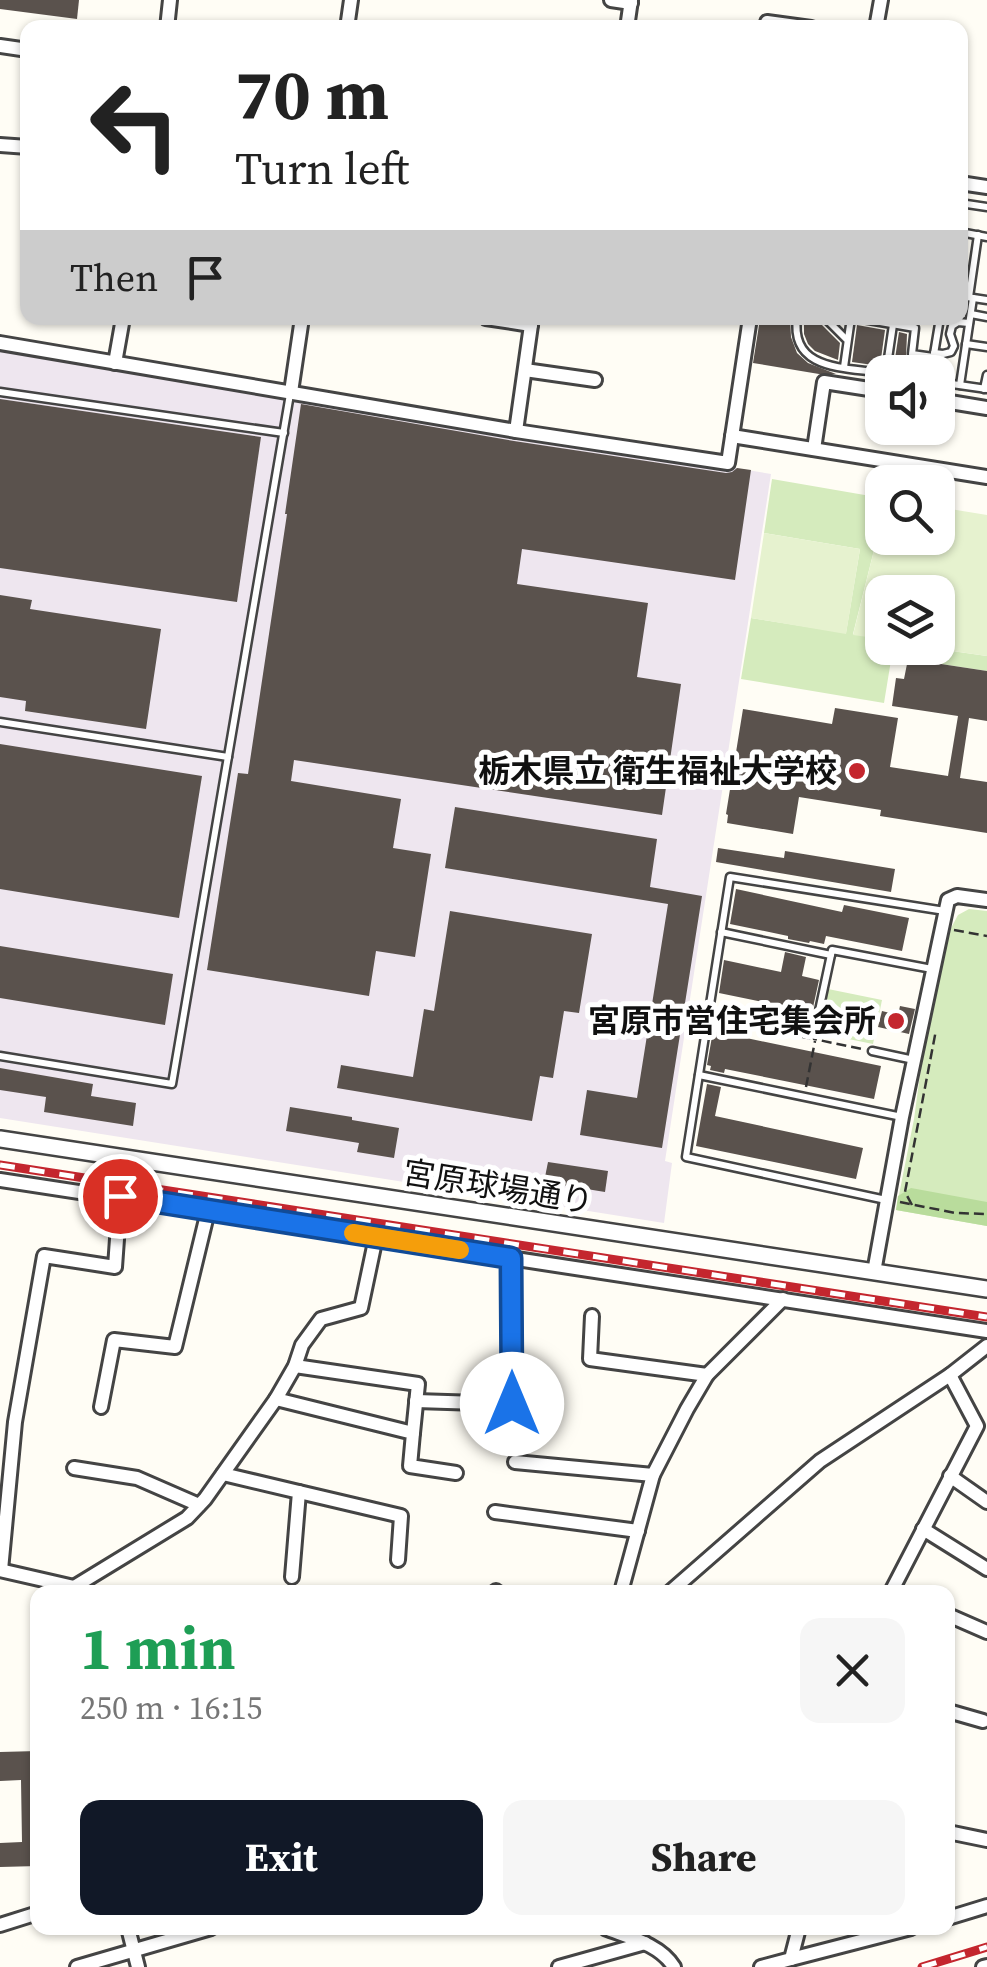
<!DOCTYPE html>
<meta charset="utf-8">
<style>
:root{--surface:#fff;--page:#f6f6f6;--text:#222;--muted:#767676;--accent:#111827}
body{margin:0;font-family:"Source Serif 4","Noto Sans JP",serif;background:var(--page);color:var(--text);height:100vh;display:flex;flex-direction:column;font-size:38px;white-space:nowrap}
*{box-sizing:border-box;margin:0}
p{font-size:32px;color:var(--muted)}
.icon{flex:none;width:55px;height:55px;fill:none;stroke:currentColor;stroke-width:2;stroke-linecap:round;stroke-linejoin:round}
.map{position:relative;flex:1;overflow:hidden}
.sheet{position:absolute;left:30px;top:1585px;width:925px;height:350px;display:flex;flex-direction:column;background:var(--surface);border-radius:20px;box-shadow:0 2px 8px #0004}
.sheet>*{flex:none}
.banner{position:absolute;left:20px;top:20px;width:948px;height:305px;border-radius:20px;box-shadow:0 2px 8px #0004;background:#fff;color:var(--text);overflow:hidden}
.tools{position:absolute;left:865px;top:355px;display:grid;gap:20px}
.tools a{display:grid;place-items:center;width:90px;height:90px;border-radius:20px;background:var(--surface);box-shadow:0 2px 8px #0004;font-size:50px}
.pin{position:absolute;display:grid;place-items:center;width:85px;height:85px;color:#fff;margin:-42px;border:5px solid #fff;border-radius:50%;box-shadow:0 2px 10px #0007}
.me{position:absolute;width:110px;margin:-55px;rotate:0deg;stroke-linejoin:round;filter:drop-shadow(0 0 8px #0008)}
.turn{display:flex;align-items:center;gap:35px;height:210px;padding:0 50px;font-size:45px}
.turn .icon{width:130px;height:130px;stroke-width:2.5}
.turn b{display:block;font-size:70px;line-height:85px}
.then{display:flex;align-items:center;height:95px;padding:0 50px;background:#0003;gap:20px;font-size:38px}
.round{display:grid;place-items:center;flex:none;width:105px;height:105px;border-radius:20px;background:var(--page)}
.headline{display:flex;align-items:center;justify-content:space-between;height:170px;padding:0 50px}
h1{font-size:60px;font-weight:700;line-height:75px;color:#1e9e55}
.button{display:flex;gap:20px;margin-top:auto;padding:20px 50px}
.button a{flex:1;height:115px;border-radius:20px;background:var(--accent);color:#fff;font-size:40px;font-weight:700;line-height:115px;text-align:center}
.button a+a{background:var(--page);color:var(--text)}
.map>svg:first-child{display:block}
</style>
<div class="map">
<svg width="987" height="1967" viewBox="0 0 987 1967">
<rect width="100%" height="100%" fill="#fffdf5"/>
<path fill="#eee6ef" d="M0,346L771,474L665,1161L672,1163L664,1223L0,1118Z"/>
<g fill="#d5ebbd">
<path d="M772,479L882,498V518L853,634L882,639V648H893L884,703L741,679L751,618L846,633L860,549L764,533Z"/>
<path d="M910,648H931L987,656V671L908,659Z"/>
<path d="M969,909L987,911V1226L896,1210L914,1119L923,1053L950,930L958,915Z"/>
<path d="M828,989L882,1000L873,1044L819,1033Z"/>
</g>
<path fill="#b9dc9c" d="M911,1188L987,1202V1226L896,1210L898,1196Z"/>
<g fill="#e6f2cf">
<path d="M938,507L987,515V656L931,648H938V592H882V639L853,635L882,518V538H938Z"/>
<path d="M764,533L860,549L846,634L751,618Z"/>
</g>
<g fill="#5a524d">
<path d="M0,0H79L77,19L0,9Z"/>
<path d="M804,318H818L820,323L840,343L838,360L815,351L808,344L804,334Z"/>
<path d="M760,319L790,318L791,337L797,353L808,363L836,374H819L753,363Z"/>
<path d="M857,325L885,330L880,366L852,362Z"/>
<path d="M899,332L907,334L906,358L910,361L926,363L924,372H893Z"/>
<path d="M0,399L261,437L237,602L0,568Z"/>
<path d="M301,404L514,441L726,473L732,472L737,468L751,470L735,580L522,549L517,584L648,603L637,677L681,684L662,815L294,760L291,781L401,799L393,848L431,854L415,957L376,951L369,996L207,970L238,773L248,774L287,514H285Z"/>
<path d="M0,595L32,600L30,609L161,629L146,729L25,711L26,701L0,697Z"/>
<path d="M908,659L987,671V721L969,718L960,778L987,782V833L880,816L881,810L799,797L793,834L727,823L728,815L726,814L743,709L832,724L835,708L898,718L890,767L948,776L958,716L892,706L896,678L904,679Z"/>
<path d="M0,744L202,776L179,918L0,889Z"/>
<path d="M455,807L657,839L650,887L702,896L662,1148L580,1135L587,1090L637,1098L668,904L445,868Z"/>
<path d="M718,848L784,858L785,851L895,869L891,892L716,862Z"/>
<path d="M736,889L842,912L844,905L909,918L902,951L826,936L824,944L810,941L809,943L788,939V936L730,924Z"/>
<path d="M450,911L592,934L579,1013L564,1011L553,1078L540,1076L532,1121L337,1088L341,1065L413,1077L424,1009L434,1011Z"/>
<path d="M0,946L173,974L165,1025L0,998Z"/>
<path d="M785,952L806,957L802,976L819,980L812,1012L719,993L724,960L781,972Z"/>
<path d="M900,1006L915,1009L909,1034L878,1027L882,1011L898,1015Z"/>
<path d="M713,1031L881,1066L874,1099L725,1069L724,1073L710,1070L711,1066L707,1065Z"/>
<path d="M0,1068L93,1084L91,1096L136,1103L133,1126L44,1112L46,1097L0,1090Z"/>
<path d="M707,1084L721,1087L715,1116L863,1148L856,1179L696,1146Z"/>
<path d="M290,1107L352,1117V1120L399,1128L394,1158L357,1152L359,1143L286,1131Z"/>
<path d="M548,1162L608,1171L605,1192L544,1182Z"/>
<path d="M38,1751V1866L0,1867V1843L22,1842L21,1780L0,1781V1752Z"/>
</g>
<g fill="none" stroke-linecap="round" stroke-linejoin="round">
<defs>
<g id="service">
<path d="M960,203L987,207"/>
<path d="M960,232L987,237"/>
<path d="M960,296L987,300"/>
<path d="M969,297L978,235"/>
<path d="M971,314L987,317"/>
<path d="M797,318C790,371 845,367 882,373"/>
<path d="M825,318L846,339"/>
<path d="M857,318L915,328L912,354L933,357"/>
<path d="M966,344L987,347"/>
<path d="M934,353L943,354L951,352L954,346L950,334L952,326L958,322L969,323"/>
<path d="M844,367L851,318"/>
<path d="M886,372L894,318"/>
<path d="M931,372L940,318"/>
<path d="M938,382L987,389"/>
<path d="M960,385L973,298"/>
<path d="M984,389L987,375"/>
<path d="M0,392L284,433"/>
<path d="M0,722L228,757"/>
<path d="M721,932L831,955"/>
<path d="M817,1020L832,950L932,969"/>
<path d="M872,1051L914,1060"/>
<path d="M0,1056L172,1084L290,394"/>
<path d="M699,1075L902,1117"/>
<path d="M886,1200L686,1157L730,877L945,911"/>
</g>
<g id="minor">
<path d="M611,0L631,3"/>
<path d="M767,22L811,28"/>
<path d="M167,28L170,0"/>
<path d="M347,28L351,0"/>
<path d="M627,28L631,0"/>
<path d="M876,28L881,0"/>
<path d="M0,46L28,50"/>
<path d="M0,145L28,147"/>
<path d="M960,183L987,187"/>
<path d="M486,318L531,325"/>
<path d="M0,343L516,431L728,463L750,318"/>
<path d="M115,363L123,318"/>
<path d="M525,370L595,380"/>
<path d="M291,392L302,318"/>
<path d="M938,400L987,408"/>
<path d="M516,431L532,318"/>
<path d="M732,436L987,477"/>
<path d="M814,449L824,382L882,391"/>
<path d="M0,1180L987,1331"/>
<path d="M511,1257L512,1404"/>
<path d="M874,1272L902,1117L948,900L957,896L987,900"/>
<path d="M592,1316L590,1359L707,1375"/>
<path d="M295,1366L418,1384L413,1433"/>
<path d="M276,1399L413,1433L410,1466L456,1473"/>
<path d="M416,1401L540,1405"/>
<path d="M101,1407L114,1340L175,1347L208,1211"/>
<path d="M515,1462L653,1475"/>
<path d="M74,1468L137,1478L199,1505"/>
<path d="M223,1474L299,1492L292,1577"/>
<path d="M950,1476L987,1502"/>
<path d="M299,1492L401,1516L398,1560"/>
<path d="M495,1512L638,1531"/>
<path d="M923,1529L987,1569"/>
<path d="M0,1570L74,1587L81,1592"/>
<path d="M1,1570L15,1422L44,1256L115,1267L120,1197"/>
<path d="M74,1587L187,1518L205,1499L276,1399L295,1366L302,1345L321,1319L361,1308L376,1237"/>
<path d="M496,1592V1591"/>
<path d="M621,1592L653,1475L687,1409L707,1375L783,1299"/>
<path d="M670,1592L820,1461L950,1375L987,1346"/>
<path d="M891,1592L977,1426L950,1375"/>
<path d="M948,1615L987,1632"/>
<path d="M948,1711L983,1721"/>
<path d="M948,1832L987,1840"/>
<path d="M948,1918L987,1906"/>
<path d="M0,1925L38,1913"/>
<path d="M128,1928L138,1967"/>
<path d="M605,1928C628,1937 660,1944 674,1967"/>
<path d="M791,1959L911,1928"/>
<path d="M77,1967L211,1928"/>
<path d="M559,1967L645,1943"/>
<path d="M761,1967L791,1959L799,1928"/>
<path d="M983,1967L987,1966"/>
</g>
<path id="tertiary" d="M0,1139L987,1289"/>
</defs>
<use href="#service" stroke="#444" stroke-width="11"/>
<use href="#minor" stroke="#444" stroke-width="18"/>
<use href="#tertiary" stroke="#444" stroke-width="20"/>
<g stroke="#333" stroke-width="2.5" stroke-dasharray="10 5" stroke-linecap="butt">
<path d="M954,930L987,936"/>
<path d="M720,1005L805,1023"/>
<path d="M801,1024L798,1036L812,1039"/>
<path d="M815,1032L814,1039L862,1049"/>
<path d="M806,1087L815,1041"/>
<path d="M900,1202L955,1213L987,1214"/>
<path d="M912,1205L905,1192L936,1030"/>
</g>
<use href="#service" stroke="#fff" stroke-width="6"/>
<use href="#minor" stroke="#fff" stroke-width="12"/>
<use href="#tertiary" stroke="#fff" stroke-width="15"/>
<defs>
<g id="rail">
<path d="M0,1165L987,1317"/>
<path d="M922,1967L987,1947"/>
</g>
</defs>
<use href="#rail" stroke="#c4262e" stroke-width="9"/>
<use href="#rail" stroke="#fff" stroke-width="5" stroke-dasharray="15" stroke-linecap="butt"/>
</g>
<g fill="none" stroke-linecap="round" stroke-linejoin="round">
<defs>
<path id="route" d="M120,1196L511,1258L512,1404"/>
</defs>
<use href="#route" stroke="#114b97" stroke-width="25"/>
<use href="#route" stroke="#1a73e8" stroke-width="18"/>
<path stroke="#f59e0b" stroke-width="18" d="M353,1233L460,1250"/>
</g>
<g fill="#c4262e" stroke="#fff" stroke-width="4">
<circle cx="857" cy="771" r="10"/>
<circle cx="896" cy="1021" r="10"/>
</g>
<g text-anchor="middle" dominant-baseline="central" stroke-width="10" stroke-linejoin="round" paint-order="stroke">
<g font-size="32" font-weight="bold" fill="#111" stroke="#fff" text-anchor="end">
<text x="837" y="771">栃木県立 衛生福祉大学校</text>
<text x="876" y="1021">宮原市営住宅集会所</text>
</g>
<g font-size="32" fill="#111" stroke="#fff">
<text transform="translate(498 1187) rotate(9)">宮原球場通り</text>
</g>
</g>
</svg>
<div class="tools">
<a><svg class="icon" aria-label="sound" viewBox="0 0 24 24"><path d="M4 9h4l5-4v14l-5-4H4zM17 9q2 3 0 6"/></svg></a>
<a><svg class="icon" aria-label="search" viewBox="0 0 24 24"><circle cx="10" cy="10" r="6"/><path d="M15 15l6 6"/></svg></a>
<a><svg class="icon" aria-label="layers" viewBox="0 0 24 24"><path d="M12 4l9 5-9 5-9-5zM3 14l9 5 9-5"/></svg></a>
</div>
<div class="pin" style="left:120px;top:1196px;background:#d93025"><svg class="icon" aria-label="arrive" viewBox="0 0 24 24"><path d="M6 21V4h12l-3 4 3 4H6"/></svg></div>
<svg class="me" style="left:512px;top:1404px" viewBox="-20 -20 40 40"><circle r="19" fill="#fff"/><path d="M0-13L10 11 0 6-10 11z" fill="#1a73e8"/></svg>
<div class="banner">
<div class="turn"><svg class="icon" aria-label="left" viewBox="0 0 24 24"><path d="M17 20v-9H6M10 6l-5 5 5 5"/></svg><div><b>70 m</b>Turn left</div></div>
<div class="then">Then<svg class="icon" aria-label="arrive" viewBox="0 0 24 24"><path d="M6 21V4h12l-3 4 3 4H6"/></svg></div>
</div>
<section class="sheet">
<div class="headline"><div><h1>1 min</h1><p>250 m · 16:15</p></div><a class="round"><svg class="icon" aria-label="close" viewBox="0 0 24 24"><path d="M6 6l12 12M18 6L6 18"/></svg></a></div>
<div class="button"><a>Exit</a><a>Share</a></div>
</section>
</div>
